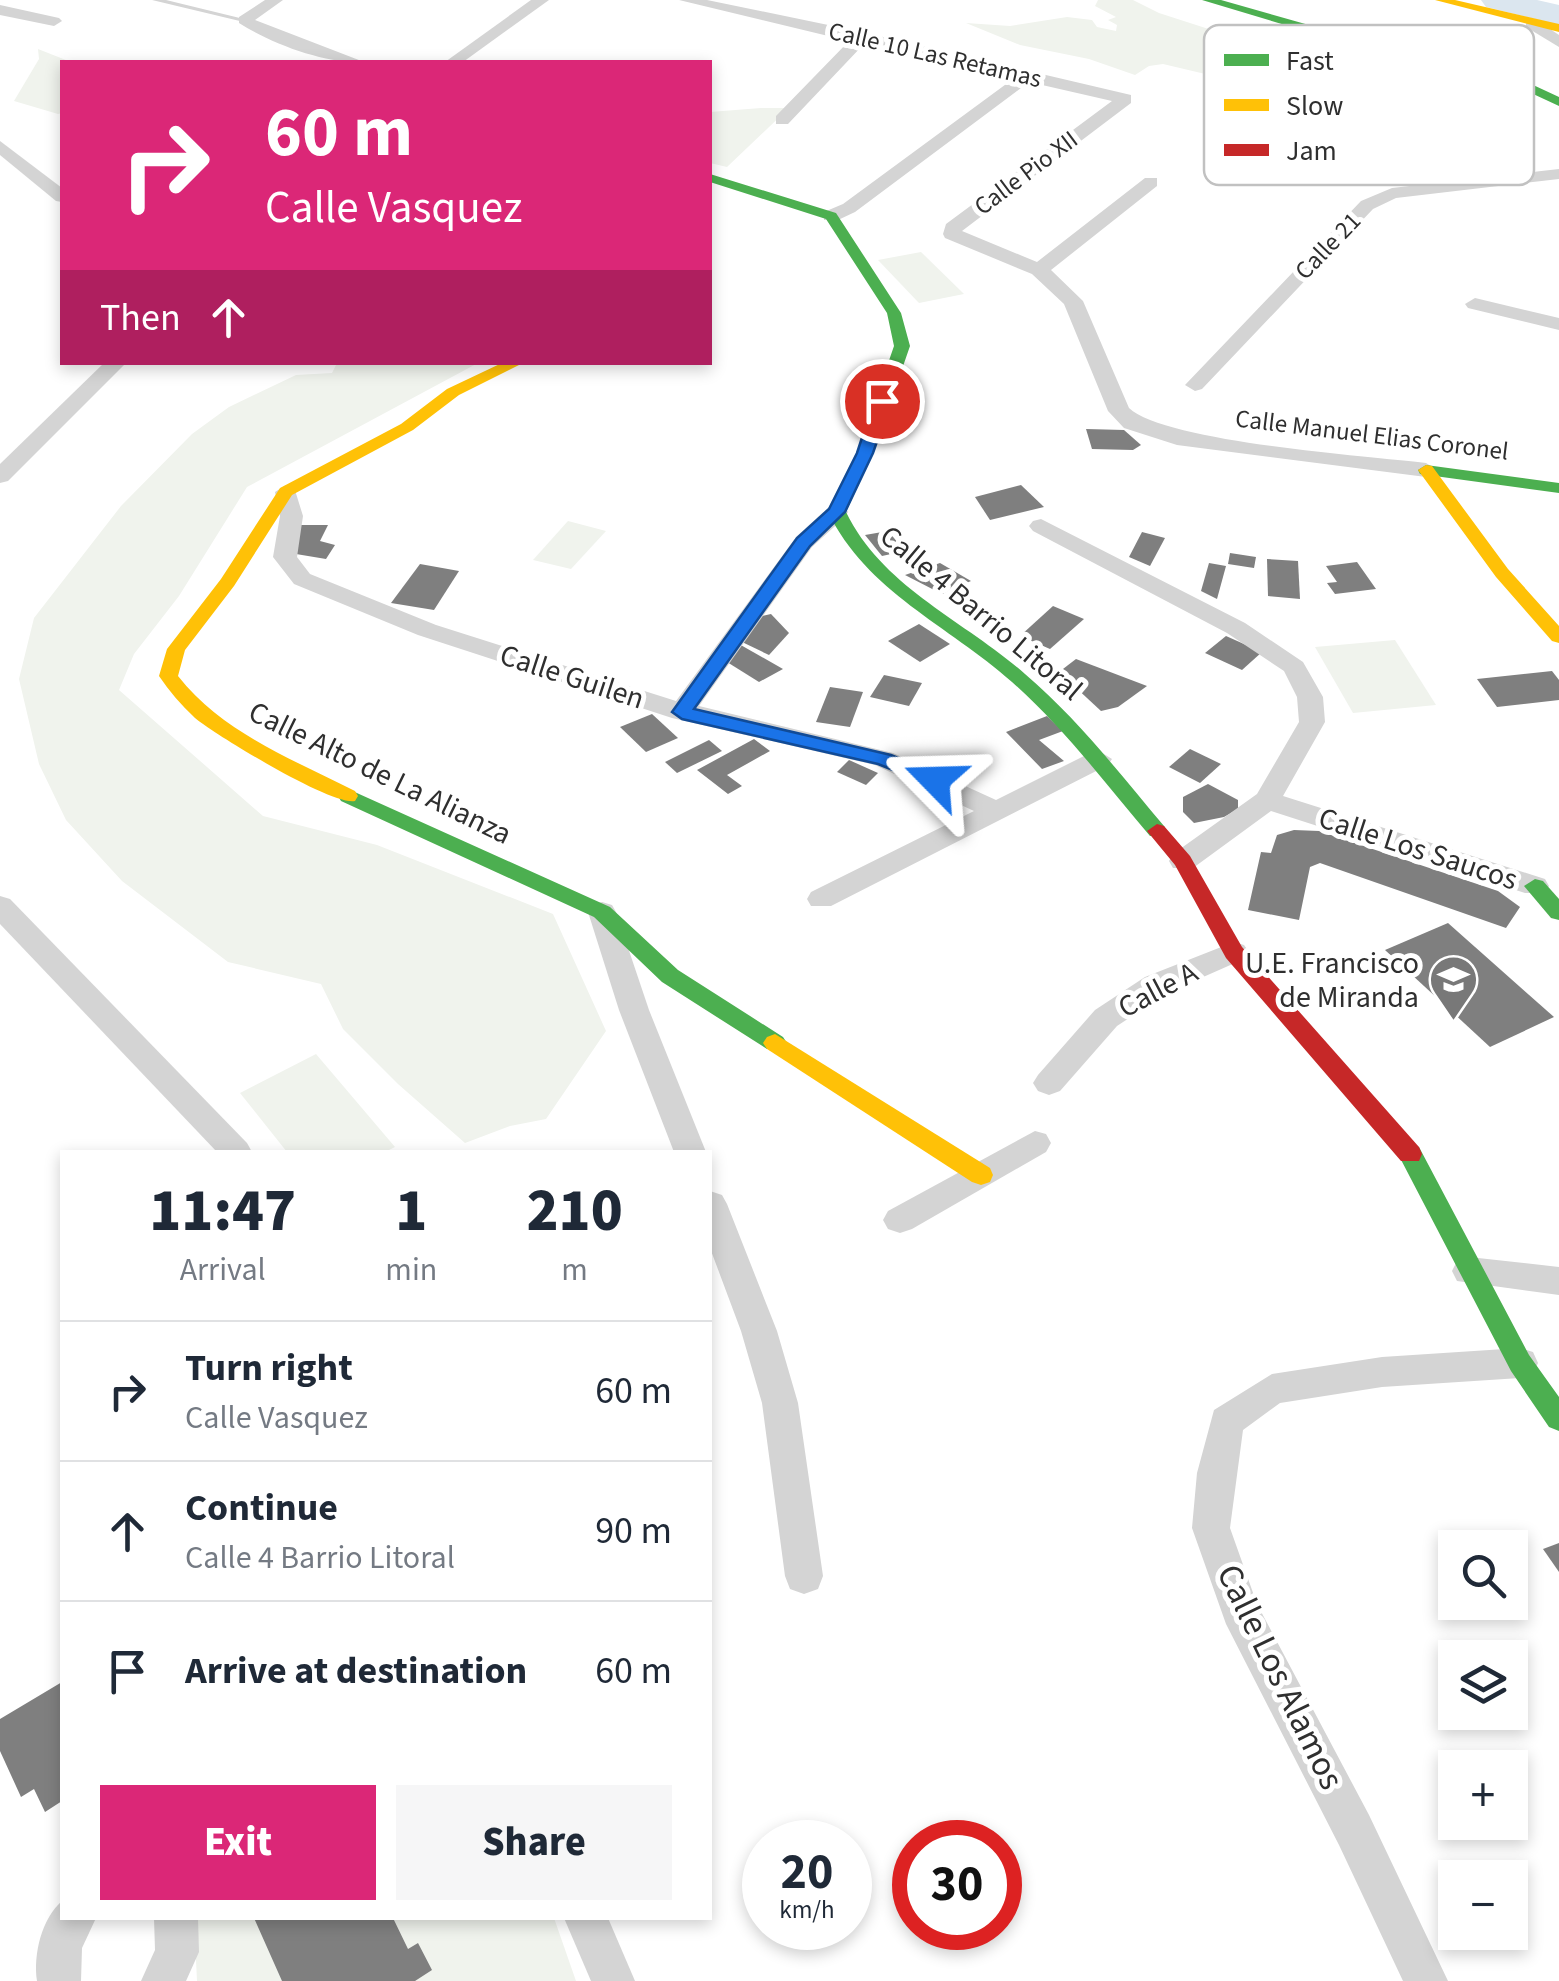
<!DOCTYPE html>
<meta charset="utf-8">
<style>
:root{--surface:#fff;--page:#f6f6f7;--text:#1f2937;--muted:#747a83;--line:#e0e1e3;--accent:#db2777}
body{margin:0;font-family:"Source Sans 3",sans-serif;background:var(--page);color:var(--text);height:100vh;display:flex;flex-direction:column;font-size:38px;white-space:nowrap}
*{box-sizing:border-box;margin:0}
p{font-size:32px;color:var(--muted)}
.icon{flex:none;width:55px;height:55px;fill:none;stroke:currentColor;stroke-width:2;stroke-linecap:round;stroke-linejoin:round}
.map{position:relative;flex:1;overflow:hidden}
.details{position:absolute;left:60px;top:1150px;width:652px;height:770px;display:flex;flex-direction:column;background:var(--surface);border-radius:0px;box-shadow:0 5px 15px #0003}
.details>*{flex:none}
.top-card{position:absolute;left:60px;top:60px;width:652px;height:305px;border-radius:0px;box-shadow:0 5px 15px #0003;background:#db2777;color:#fff;overflow:hidden}
.tools{position:absolute;left:1438px;top:1530px;display:grid;gap:20px}
.tools a{display:grid;place-items:center;width:90px;height:90px;border-radius:0px;background:var(--surface);box-shadow:0 5px 15px #0003;font-size:50px}
.speed{position:absolute;left:742px;top:1820px;display:flex;gap:20px;font-size:50px;font-weight:700;text-align:center}
.speed>*{display:grid;place-content:center;width:130px;height:130px;border-radius:50%;background:var(--surface);box-shadow:0 5px 15px #0003;line-height:1}
.speed small{font-size:25px;font-weight:400}
.speed .limit{border:15px solid #d22;background:#fff;color:#111}
.pin{position:absolute;display:grid;place-items:center;width:85px;height:85px;color:#fff;margin:-42px;border:5px solid #fff;border-radius:50%;box-shadow:0 2px 10px #0007}
.me{position:absolute;width:110px;margin:-55px;rotate:292deg;stroke-linejoin:round;filter:drop-shadow(0 0 8px #0008)}
.turn{display:flex;align-items:center;gap:35px;height:210px;padding:0 40px;font-size:45px}
.turn .icon{width:130px;height:130px;stroke-width:2.5}
.turn b{display:block;font-size:70px;line-height:85px}
.then{display:flex;align-items:center;height:95px;padding:0 40px;background:#0003;gap:20px;font-size:38px}
.eta{display:flex;justify-content:space-evenly;align-items:center;height:170px;text-align:center}
.eta b{font-size:60px;font-weight:800;line-height:70px}
.cta{display:flex;gap:20px;margin-top:auto;padding:20px 40px}
.cta a{flex:1;height:115px;border-radius:0px;background:var(--accent);color:#fff;font-size:40px;font-weight:800;line-height:115px;text-align:center}
.cta a+a{background:var(--page);color:var(--text)}
ul{padding:0;list-style:none}
li{display:flex;align-items:center;gap:30px;height:140px;padding:0 40px;border-top:2px solid var(--line)}
li div{flex:1}
li b{display:block;font-size:38px}
li em{font-style:normal}
.map>svg:first-child{display:block}
</style>
<div class="map">
<svg width="1559" height="1981" viewBox="0 0 1559 1981">
<rect width="100%" height="100%" fill="#fff"/>
<g fill="#f0f3ed">
<path d="M1098,0H1133L1159,13L1255,44L1338,63L1337,79L1314,82L1321,95C1344,97 1351,102 1362,123L1384,124L1394,145L1370,143L1236,99L1256,86L1163,64L1149,66L1135,75L1089,59L1020,45L966,23L1010,26L1067,17L1092,20L1097,27L1116,31L1117,25L1108,20L1116,17L1095,6Z"/>
<path d="M38,49L71,62H62V113L58,114L14,101L39,59Z"/>
<path d="M761,108H789L727,167L710,163V112Z"/>
<path d="M921,252L964,294L919,303L878,260Z"/>
<path d="M337,363H478L247,487L179,596L134,654L119,690L263,816L377,845L553,914L606,1031L546,1119L510,1126L465,1143L398,1084L343,1029L321,984L228,962L122,881L66,820L39,764L19,679L34,618L121,506L192,434L229,407L296,375L332,373Z"/>
<path d="M568,521L606,531L571,569L533,560Z"/>
<path d="M1395,640L1436,705L1353,713L1315,647Z"/>
<path d="M316,1054L395,1147L385,1152H287L240,1093Z"/>
<path d="M194,1918H554L576,1981H197Z"/>
</g>
<g fill="none" stroke-linecap="round" stroke-linejoin="round">
<path fill="#dbe6ef" fill-rule="evenodd" d="M1481,0H1537L1559,5V25L1486,7Z"/>
</g>
<g fill="#7f7f7f">
<path d="M1086,429L1124,430L1141,445L1133,450L1092,449Z"/>
<path d="M1021,485L1044,507L990,520L975,497Z"/>
<path d="M298,525H328L320,541L335,545L326,559L296,554Z"/>
<path d="M888,531L905,551L882,556L865,535Z"/>
<path d="M1142,532L1165,538L1150,566L1129,557Z"/>
<path d="M1230,553L1256,557L1254,568L1228,564Z"/>
<path d="M1267,559L1298,561L1300,599L1268,596Z"/>
<path d="M1357,562L1376,589L1335,594L1327,583L1337,582L1326,566Z"/>
<path d="M940,563L971,581L942,594L905,575Z"/>
<path d="M1209,563L1226,566L1217,599L1201,591Z"/>
<path d="M420,564L459,571L434,610L391,603Z"/>
<path d="M1053,606L1084,619L1050,649L1020,636Z"/>
<path d="M771,614L789,633L769,655L742,642L762,616Z"/>
<path d="M919,624L950,644L920,662L888,641Z"/>
<path d="M1226,636L1262,652L1242,670L1205,653Z"/>
<path d="M739,644L783,669L759,682L727,662Z"/>
<path d="M1076,659L1147,686L1118,707L1101,711L1059,672Z"/>
<path d="M1552,671L1559,680V700L1497,707L1477,679Z"/>
<path d="M884,675L922,683L909,706L870,697Z"/>
<path d="M830,687L863,692L850,727L816,722Z"/>
<path d="M652,714L678,738L646,752L620,727Z"/>
<path d="M1047,716L1063,731L1039,740L1064,761L1042,769L1006,732Z"/>
<path d="M754,739L770,751L727,775L742,786L728,794L697,770Z"/>
<path d="M709,740L722,751L677,773L665,762Z"/>
<path d="M1190,749L1221,764L1200,783L1169,767Z"/>
<path d="M849,760L878,773L866,785L837,772Z"/>
<path d="M1208,784L1238,800V809L1224,817L1194,823L1183,812V797Z"/>
<path d="M1294,830L1319,831L1498,891L1520,907L1506,928L1320,863L1310,867L1299,920L1248,910L1261,852L1271,853L1277,835Z"/>
<path d="M1448,923L1554,1017L1490,1047L1385,950Z"/>
<path d="M1559,1543V1572L1543,1549Z"/>
<path d="M62,1682V1801L45,1812L34,1789L21,1797L0,1751V1719Z"/>
<path d="M254,1918H393L408,1949L418,1943L432,1970L415,1981H282Z"/>
</g>
<g fill="none" stroke-linecap="round" stroke-linejoin="round">
<path fill="#d4d4d4" fill-rule="evenodd" d="M152,0H166L248,20L244,22Z"/>
<g fill="#d4d4d4" fill-rule="evenodd">
<path d="M265,0H283L255,20L364,62C325,64 272,44 239,23V17Z"/>
<path d="M531,0H549L463,62H445Z"/>
<path d="M679,0H707L862,32L1131,95V103L962,231L1037,262L1145,178H1157V186L1051,270L1083,301L1129,408C1165,442 1367,456 1426,463L1437,470L1426,477L1177,445L1124,428L1108,411L1064,304L1032,274L945,238L943,234L946,224L1112,101L1029,82L855,212L838,220H824V212L843,204L1013,79L863,45L788,124H776V116L849,41Z"/>
<path d="M0,5L59,18L62,21L54,26L0,15Z"/>
<path d="M1526,21H1538L1559,35V47L1526,27Z"/>
<path d="M0,141L62,188V202L56,201L0,155Z"/>
<path d="M1559,169V179L1396,198L1373,209L1202,389L1195,391L1185,385L1361,201L1392,188Z"/>
<path d="M1475,298L1559,318V330L1468,308L1465,304Z"/>
<path d="M105,362H127L8,481L0,483V464Z"/>
<path d="M286,485L294,487L303,516L297,557L310,574L436,625L676,701L796,537L829,507H845L848,512L845,517L812,547L699,706L893,753L996,800L1090,753L1099,751L1112,759L1108,765L831,906H811L807,899L811,892L974,811L875,765L672,718L418,635L294,584L273,557L280,516L275,492Z"/>
<path d="M1041,519L1245,623L1303,662L1323,697L1325,722L1283,796L1545,879L1549,886L1545,893H1525L1271,811L1193,868H1173L1169,861L1173,854L1257,794L1299,722L1297,697L1284,671L1227,633L1033,531L1029,526L1033,521Z"/>
<path d="M0,896L10,899L247,1143L252,1152H217L0,924Z"/>
<path d="M602,902L612,905L616,912L649,1010L706,1152H674L619,1010L588,912L592,905Z"/>
<path d="M1234,942L1244,945L1249,952L1244,959L1167,993L1117,1026L1060,1091L1049,1095L1038,1091L1033,1083L1038,1075L1095,1010L1145,977Z"/>
<path d="M1035,1131L1046,1134L1051,1143L1046,1152L912,1229L900,1233L888,1229L883,1220L888,1211Z"/>
<path d="M710,1191L722,1195L727,1204L777,1331L798,1403L823,1576L818,1589L804,1594L790,1589L785,1576L762,1403L741,1331L710,1248Z"/>
<path d="M1469,1257L1559,1267V1295L1457,1281L1452,1271L1457,1261Z"/>
<path d="M1520,1348L1533,1352L1538,1363L1533,1374L1520,1378L1382,1387L1280,1403L1243,1430L1230,1528L1257,1604L1369,1815L1448,1981H1403L1339,1845L1226,1624L1192,1528L1197,1473L1214,1410L1272,1374L1382,1357Z"/>
<path d="M62,1901V1918H96L82,1948L81,1981H37C33,1954 42,1918 62,1901Z"/>
<path d="M154,1918H198L199,1952L186,1981H141L155,1950Z"/>
<path d="M564,1918H608L635,1981H591Z"/>
</g>
<g fill="#4caf50" fill-rule="evenodd">
<path d="M1202,0H1221L1316,27L1462,52L1559,97V106L1455,58L1315,34Z"/>
<path d="M710,174L836,213L901,313L910,346L873,453L846,512C883,588 964,620 1025,674C1078,719 1119,773 1164,826L1167,831L1164,836H1150C1105,783 1064,728 1012,682C948,625 867,592 828,512L857,453L894,346L887,313L826,219L710,182Z"/>
<path d="M1426,465L1559,483V493L1420,474L1418,470Z"/>
<path d="M348,789L610,907L678,970L783,1037L787,1043L783,1049H767L662,982L594,917L341,801L338,796L341,791Z"/>
<path d="M1535,879L1543,881L1559,899V920L1551,918L1524,886Z"/>
<path d="M1410,1145L1419,1147L1529,1355L1559,1397V1431L1549,1427L1511,1371L1398,1154L1401,1147Z"/>
</g>
<g fill="#ffc107" fill-rule="evenodd">
<path d="M1435,0H1455L1559,24V32Z"/>
<path d="M504,362H525L459,395L413,430L292,495L234,586L185,650L178,676C223,733 292,759 355,791L358,796L355,801C332,806 217,736 195,718C181,705 169,691 159,676L167,649L221,579L280,488L401,424L447,389Z"/>
<path d="M1426,465L1432,466L1508,569L1559,626V643L1552,641L1496,577L1418,470Z"/>
<path d="M775,1034L990,1168L993,1175L990,1182L981,1185L972,1182L767,1049L763,1043L767,1037Z"/>
</g>
<path fill="#c62828" fill-rule="evenodd" d="M1157,824L1164,826L1190,856L1242,947L1419,1147L1422,1154L1419,1161H1401L1226,958L1175,865L1147,831Z"/>
</g>
<path fill="#1a73e8" stroke="#114b97" stroke-width="2.5" d="M882,396L891,401L873,453L845,512L810,546L694,709L891,755L942,776V785L935,787L878,764L682,719L672,712L797,538L829,509L857,453L874,401Z"/>
<defs>
<symbol id="school-pin" viewBox="-11 -11 22 30"><path d="M0 17L-7.5 6A9.5 9.5 0 1 1 7.5 6Z" fill="#787878" stroke="#fff"/><path d="M0-5L7-2L0 1L-7-2ZM-4 1L0 2.5L4 1V4Q0 6-4 4Z" fill="#fff"/></symbol>
</defs>
<g fill-rule="evenodd">
<use href="#school-pin" x="1426" y="952" width="55" height="75"/>
</g>
<g text-anchor="middle" dominant-baseline="central" stroke-width="10" stroke-linejoin="round" paint-order="stroke">
<g font-size="25" fill="#2f2f2f" stroke="#fff">
<text transform="translate(935 55) rotate(13)">Calle 10 Las Retamas</text>
<text transform="translate(1026 173) rotate(-37)">Calle Pio XII</text>
<text transform="translate(1328 246) rotate(-46)">Calle 21</text>
<text transform="translate(1372 435) rotate(7)">Calle Manuel Elias Coronel</text>
</g>
<g font-size="30" fill="#2f2f2f" stroke="#fff">
<text transform="translate(981 613) rotate(40)">Calle 4 Barrio Litoral</text>
<text transform="translate(572 677) rotate(18)">Calle Guilen</text>
<text transform="translate(380 773) rotate(26)">Calle Alto de La Alianza</text>
<text transform="translate(1418 849) rotate(18)">Calle Los Saucos</text>
<text transform="translate(1158 990) rotate(-28)">Calle A</text>
</g>
<g font-size="30" fill="#2f2f2f" stroke="#fff" text-anchor="end">
<text x="1419" y="963">U.E. Francisco<tspan x="1419" dy="34">de Miranda</tspan></text>
</g>
<g font-size="35" fill="#2f2f2f" stroke="#fff">
<text transform="translate(1280 1677) rotate(64)">Calle Los Alamos</text>
</g>
</g>
<rect x="1204" y="25" width="330" height="160" rx="15" fill="#fff" stroke="#c1c1c1" stroke-width="2.5"/>
<rect x="1224" y="54" width="45" height="12" fill="#4caf50"/>
<rect x="1224" y="99" width="45" height="12" fill="#ffc107"/>
<rect x="1224" y="144" width="45" height="12" fill="#c62828"/>
<g font-size="28" fill="#2f2f2f">
<text x="1286" y="70">Fast</text>
<text x="1286" y="115">Slow</text>
<text x="1286" y="160">Jam</text>
</g>
</svg>
<div class="tools">
<a><svg class="icon" aria-label="search" viewBox="0 0 24 24"><circle cx="10" cy="10" r="6"/><path d="M15 15l6 6"/></svg></a>
<a><svg class="icon" aria-label="layers" viewBox="0 0 24 24"><path d="M12 4l9 5-9 5-9-5zM3 14l9 5 9-5"/></svg></a>
<a>+</a>
<a>−</a>
</div>
<div class="speed"><div>20<small>km/h</small></div><div class="limit">30</div></div>
<div class="pin" style="left:882px;top:401px;background:#d93025"><svg class="icon" aria-label="arrive" viewBox="0 0 24 24"><path d="M6 21V4h12l-3 4 3 4H6"/></svg></div>
<svg class="me" style="left:935px;top:780px" viewBox="-20 -20 40 40"><path d="M0-17L14 15 0 8-14 15z" fill="#1a73e8" stroke="#fff" stroke-width="4"/></svg>
<div class="top-card">
<div class="turn"><svg class="icon" aria-label="right" viewBox="0 0 24 24"><path d="M7 20v-9h11M14 6l5 5-5 5"/></svg><div><b>60 m</b>Calle Vasquez</div></div>
<div class="then">Then<svg class="icon" aria-label="ahead" viewBox="0 0 24 24"><path d="M12 20V5M6 11l6-6 6 6"/></svg></div>
</div>
<section class="details">
<div class="eta">
<div><b>11:47</b><p>Arrival</p></div>
<div><b>1</b><p>min</p></div>
<div><b>210</b><p>m</p></div>
</div>
<ul>
<li><svg class="icon" aria-label="right" viewBox="0 0 24 24"><path d="M7 20v-9h11M14 6l5 5-5 5"/></svg><div><b>Turn right</b><p>Calle Vasquez</p></div><em>60 m</em></li>
<li><svg class="icon" aria-label="ahead" viewBox="0 0 24 24"><path d="M12 20V5M6 11l6-6 6 6"/></svg><div><b>Continue</b><p>Calle 4 Barrio Litoral</p></div><em>90 m</em></li>
<li><svg class="icon" aria-label="arrive" viewBox="0 0 24 24"><path d="M6 21V4h12l-3 4 3 4H6"/></svg><div><b>Arrive at destination</b></div><em>60 m</em></li>
</ul>
<div class="cta"><a>Exit</a><a>Share</a></div>
</section>
</div>
